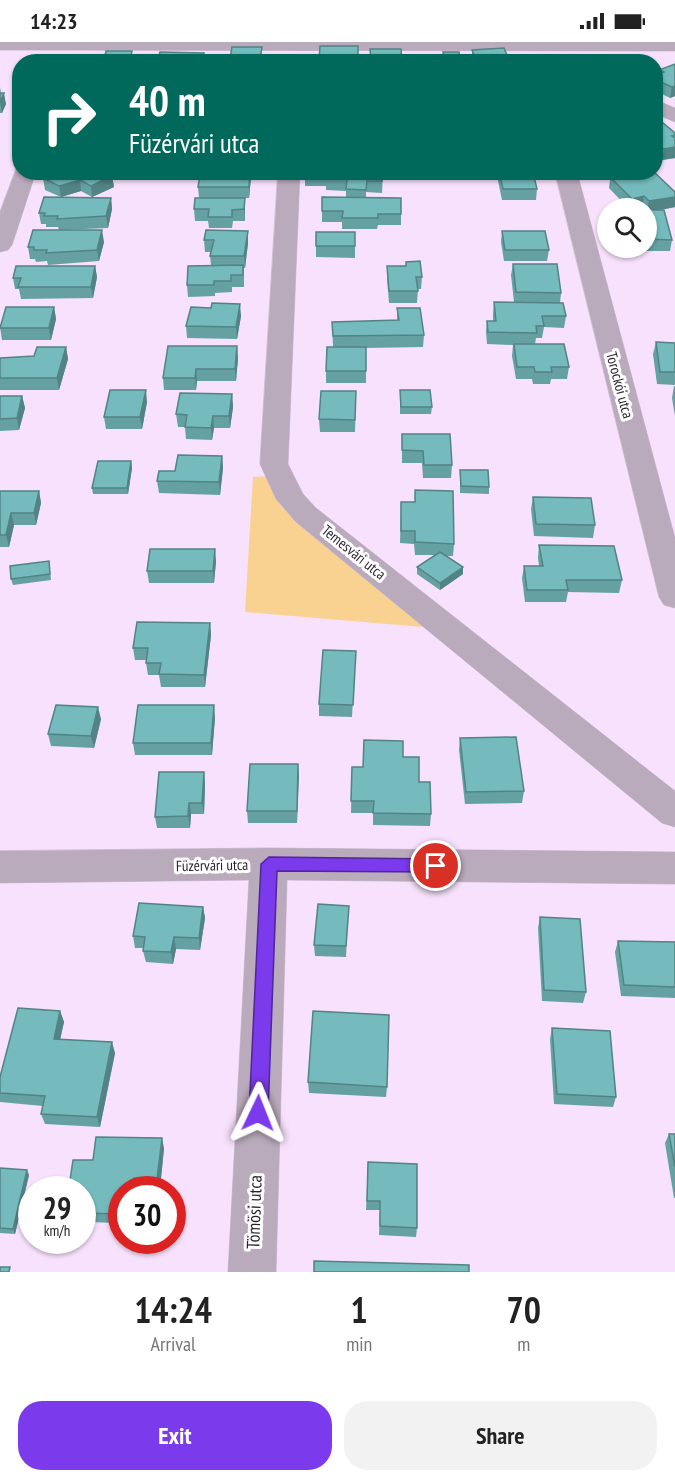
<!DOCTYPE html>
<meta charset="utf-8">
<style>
:root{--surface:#fff;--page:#f2f2f2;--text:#222;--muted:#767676;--accent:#7c3aed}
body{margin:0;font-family:"PT Sans Narrow",sans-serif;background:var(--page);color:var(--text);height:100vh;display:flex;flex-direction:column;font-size:22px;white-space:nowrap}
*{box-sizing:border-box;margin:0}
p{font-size:20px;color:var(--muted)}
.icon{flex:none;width:33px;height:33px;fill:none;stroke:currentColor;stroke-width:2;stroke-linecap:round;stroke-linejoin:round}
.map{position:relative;height:1230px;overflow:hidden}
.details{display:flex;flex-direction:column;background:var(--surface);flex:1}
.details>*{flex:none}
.top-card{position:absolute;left:12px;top:12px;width:651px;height:126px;border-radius:24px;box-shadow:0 2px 4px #0004;background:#00695c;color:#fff;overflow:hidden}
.buttons{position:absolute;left:597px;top:156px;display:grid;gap:12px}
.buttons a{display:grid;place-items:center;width:60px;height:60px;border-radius:50%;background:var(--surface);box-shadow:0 2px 4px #0004;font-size:30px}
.speed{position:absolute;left:18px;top:1134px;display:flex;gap:12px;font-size:30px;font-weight:700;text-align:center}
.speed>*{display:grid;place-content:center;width:78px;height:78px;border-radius:50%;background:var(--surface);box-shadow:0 2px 4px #0004;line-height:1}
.speed small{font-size:15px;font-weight:400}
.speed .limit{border:9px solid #d22;background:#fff;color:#111}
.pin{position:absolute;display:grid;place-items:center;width:51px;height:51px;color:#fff;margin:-26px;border:3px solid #fff;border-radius:50%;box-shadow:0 2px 6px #0007}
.me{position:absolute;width:66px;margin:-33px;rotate:2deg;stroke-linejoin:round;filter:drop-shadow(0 0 4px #0008)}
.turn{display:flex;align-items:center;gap:21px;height:126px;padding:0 18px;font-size:27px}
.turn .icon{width:78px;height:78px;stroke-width:2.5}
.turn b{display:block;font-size:42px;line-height:51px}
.eta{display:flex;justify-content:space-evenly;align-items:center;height:102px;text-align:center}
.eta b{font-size:36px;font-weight:600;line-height:42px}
.primary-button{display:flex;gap:12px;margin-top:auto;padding:12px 18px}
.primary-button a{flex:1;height:69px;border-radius:24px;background:var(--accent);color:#fff;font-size:24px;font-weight:600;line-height:69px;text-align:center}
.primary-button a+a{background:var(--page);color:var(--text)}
.status{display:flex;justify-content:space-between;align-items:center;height:42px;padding:0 30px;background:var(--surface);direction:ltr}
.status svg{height:16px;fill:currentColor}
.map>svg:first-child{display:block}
</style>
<div class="status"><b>14:23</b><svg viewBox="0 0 49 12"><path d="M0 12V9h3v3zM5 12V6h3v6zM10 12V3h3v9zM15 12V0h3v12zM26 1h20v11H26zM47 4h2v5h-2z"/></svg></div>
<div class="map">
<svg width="675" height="1230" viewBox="0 0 675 1230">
<rect width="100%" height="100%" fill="#f7e1fc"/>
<path fill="#f9d292" d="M271,434L423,585L245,570L253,435Z"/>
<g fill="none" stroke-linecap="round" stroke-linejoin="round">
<defs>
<g id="street">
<path d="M0,0H675V9L0,8Z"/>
<path d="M656,58L675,66V80L656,72Z"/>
<path d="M17,125H20V130H36L12,203L8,208L0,210V170Z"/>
<path d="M278,130H300L288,422L303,452L316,466L675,749V785L662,781L296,480L276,457L260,422Z"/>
<path d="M555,130H577L675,496V566L664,563L659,555Z"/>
<path d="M269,806L675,810V842L287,838L276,1230H228L249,838L0,841V809Z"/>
</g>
</defs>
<use href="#street" stroke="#d2bed7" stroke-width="1"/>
<use href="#street" fill="#b9aabc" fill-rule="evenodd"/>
</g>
<g fill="#65a1a3">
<path d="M262,5L261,20H230V17Z"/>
<path d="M472,8L510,20H472Z"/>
<path d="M133,15L132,20H104V18Z"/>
<path d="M675,22V54L670,56L656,49V33L658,32L659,28Z"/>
<path d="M0,45L1,51L6,62L2,71H0Z"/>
<path d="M656,82L675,91V116L662,118L658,115Z"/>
<path d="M156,130H196V131Z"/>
<path d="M305,130H383L382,151L366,150V155L401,172V183H378L377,187H342V180H322V169L346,155V149L326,148V144H305Z"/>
<path d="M497,130H533L537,147L536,158H502L497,134Z"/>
<path d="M610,130H654L675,150V165L661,168L672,198L670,209H632L631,206H646V166H628L609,146L610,138L609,137Z"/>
<path d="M112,134L114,145L92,155L81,149L61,155L45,148L43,136Z"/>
<path d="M251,135L249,156H245V179H233L232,186H209L208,179H195L194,167L199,156L198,145Z"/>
<path d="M111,156L112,167L108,186L59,188L58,185H46V182H41L39,171Z"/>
<path d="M502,189L549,208L547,219H504L501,200Z"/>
<path d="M355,190V216L316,215V204Z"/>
<path d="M204,198L248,201L245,226H244V245H232V250L215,251V254L188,255L187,243L211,223L210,214L211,210H205Z"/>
<path d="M104,200L99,219L48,223L47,219L36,220L35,217H30L28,205Z"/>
<path d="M513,222L561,251L560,261L566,274L564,286L544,285L542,296H536L535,302L569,325L567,337H551L550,342H533L532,337H516L512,314L513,303L487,302L486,290L487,279H493V272L494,260H514L511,233Z"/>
<path d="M95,224L97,235L93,256L21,257L19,247H15L13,236Z"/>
<path d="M387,224L422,235L421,247H418L417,261H389L387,236Z"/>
<path d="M54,265L56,277L51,298H2L0,285Z"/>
<path d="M397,266L424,293L423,305L366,306V341H326V329L333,305L332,280L397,278Z"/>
<path d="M241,274L237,297L187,296L186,284Z"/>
<path d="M656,300L675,301V343L657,342L653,312Z"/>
<path d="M237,304L238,316L236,339H197L196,348H164L163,336Z"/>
<path d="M66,305L68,317L59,348H0V316L34,314Z"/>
<path d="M674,344H675V374L672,356Z"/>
<path d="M400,348L432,365L431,372H400Z"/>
<path d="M356,349L355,390H320L319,377Z"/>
<path d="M232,352L233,365L230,386H214L212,398L186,397L185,385H178L176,372Z"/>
<path d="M0,354H22L25,366L19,388L0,389Z"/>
<path d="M147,360L142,387H106L104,375Z"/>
<path d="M402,392L452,423L451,436H423L422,421H402Z"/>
<path d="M222,414L223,426L220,453L159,451L157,439L175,429Z"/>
<path d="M131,419L132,426L128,452H93L92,446Z"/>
<path d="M460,428L489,445V452L460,451Z"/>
<path d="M415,448L454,502L453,514H446L463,525V532L440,548L417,532V525L435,513H415L414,502L400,501L401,460H415Z"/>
<path d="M0,449H39L41,461L36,483H14L9,505H0Z"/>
<path d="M533,455L595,483L593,496L534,494L531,467Z"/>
<path d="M539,503L622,538L619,551L568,550L566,560H525L522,536L524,524H539L538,516Z"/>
<path d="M49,519L51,538L13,543L11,537Z"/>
<path d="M216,519L214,541H149L147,529Z"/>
<path d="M210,581L211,593L205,645H161L159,633H148L146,621V618H135L133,606Z"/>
<path d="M355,622L352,675L319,674V662Z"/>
<path d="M215,675L212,713H135L133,701Z"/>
<path d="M101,677L94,706L51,704L48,692Z"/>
<path d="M460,696L524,749L522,761L465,762L459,708Z"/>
<path d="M403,715L419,740L431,772L430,784L373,783V771H351L352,725H363Z"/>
<path d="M298,722L297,781H248L247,769Z"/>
<path d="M204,730L205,742L204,772H191L190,786H157L155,775Z"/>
<path d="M203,865L205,876L200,908L176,907L173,922L146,920L143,909L144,906H135L133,894Z"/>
<path d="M348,875L346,915L315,914L314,903Z"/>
<path d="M540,875L586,950L583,961L542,959L538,886Z"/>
<path d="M618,899L675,900V956L621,954L615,910Z"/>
<path d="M60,969L64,980L60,997L115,1011L100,1085L45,1082L41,1072L43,1064L0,1060V1035Z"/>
<path d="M552,986L616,1055L613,1065L554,1062L550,997Z"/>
<path d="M308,1040L387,1045L386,1055L309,1051Z"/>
<path d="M669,1092H675V1156H674L665,1101Z"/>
<path d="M164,1106L160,1146H137L122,1148V1181L84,1180L82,1177V1148H70L69,1145L93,1118Z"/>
<path d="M368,1120L417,1186L416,1195L379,1193L380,1168H366Z"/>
<path d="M0,1126L29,1133L15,1192L0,1191Z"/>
</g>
<g fill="#528385">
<path d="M675,44V54L670,56L672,45Z"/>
<path d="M4,51L6,62L2,71L0,60Z"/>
<path d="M660,104L658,115L656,116V105Z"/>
<path d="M675,105V116L662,118L664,107Z"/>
<path d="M250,130H251V135L249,156V145Z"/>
<path d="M112,134L114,145L92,155L91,144Z"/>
<path d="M80,138L81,149L61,155L59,144Z"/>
<path d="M644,154L642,166H630L632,157Z"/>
<path d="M675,155V165L647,170L649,159Z"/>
<path d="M111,156L112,167L108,186L106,174Z"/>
<path d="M245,156V179L244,167Z"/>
<path d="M102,188L104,200L99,219L97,208Z"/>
<path d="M248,189V201L245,226L244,214Z"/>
<path d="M95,224L97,235L93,256L91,245Z"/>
<path d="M240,262L241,274L237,297L236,285Z"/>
<path d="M54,265L56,277L51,298L49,286Z"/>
<path d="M237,304L238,316L236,339L235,327Z"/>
<path d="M66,305L68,317L59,348L57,336Z"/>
<path d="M196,327L197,339L196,348L195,336Z"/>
<path d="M146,348L147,360L142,387L140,375Z"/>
<path d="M232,352L233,365L230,386L229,374Z"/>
<path d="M22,354L25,366L19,388L17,376Z"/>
<path d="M213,374L214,386L212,398L211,386Z"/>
<path d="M222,414L223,426L220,453L219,440Z"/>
<path d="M131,419L132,426L128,452L127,446Z"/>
<path d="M39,449L41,461L36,483L34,471Z"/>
<path d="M11,471L14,483L9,505L6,493Z"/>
<path d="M215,507L216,519L214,541L213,529Z"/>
<path d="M463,525V532L440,548V541Z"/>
<path d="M210,581L211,593L205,645L204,633Z"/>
<path d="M214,663L215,675L212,713L211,701Z"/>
<path d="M98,665L101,677L94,706L91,694Z"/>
<path d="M298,722L299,734L297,781V769Z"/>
<path d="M204,730L205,742L204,772L202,761Z"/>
<path d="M189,761L191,772L190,786L188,774Z"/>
<path d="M203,865L205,876L200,908L199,896Z"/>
<path d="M174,895L176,907L173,922L171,910Z"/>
<path d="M60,969L64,980L58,1007L54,997Z"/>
<path d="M112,1000L115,1011L100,1085L97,1075Z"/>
<path d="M162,1096L164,1106L160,1146L157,1137Z"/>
<path d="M27,1128L29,1133L15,1192L13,1187Z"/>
<path d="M134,1136L137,1146V1148H133Z"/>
</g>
<g fill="#75bbbe" stroke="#528385" stroke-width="1.5">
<path d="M320,4H358V20L319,19Z"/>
<path d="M232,5H262L260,17H230Z"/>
<path d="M504,6L510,20H477L472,8Z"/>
<path d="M370,7H401L402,20H371Z"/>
<path d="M106,9H132L130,18H104Z"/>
<path d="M160,10L204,11L201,20H157Z"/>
<path d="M443,10H459L460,20H431V17H444Z"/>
<path d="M675,22V44L672,45L656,38V33L664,30L659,28Z"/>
<path d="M0,51H4L0,60Z"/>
<path d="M662,80L675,91V93L672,94L675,96V105L664,107L660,104L656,105V82Z"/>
<path d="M56,130H105L112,134L91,144L80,138L59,144L43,136Z"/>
<path d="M209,130H250L249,145H198L200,133H209Z"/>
<path d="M305,130H382V139H367L366,148L346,147L347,137H326V133L305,132Z"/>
<path d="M499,130H533L537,147H503Z"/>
<path d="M615,130H654L675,150V155L649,159L644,154L632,157L610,135L619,134Z"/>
<path d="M44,155L111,156L106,174L57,177L58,174H44L45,171H39Z"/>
<path d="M322,155L401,156V172H378V176H342L343,169H322Z"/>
<path d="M195,156H245L244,167L232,168V175H208L209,167H194Z"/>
<path d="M646,168H664L672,198L646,197Z"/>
<path d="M33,188H102L97,208L46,211L47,208H34V205H28Z"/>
<path d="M206,188L248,189L244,214H210L214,198H204Z"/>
<path d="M502,189H545L549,208H505Z"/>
<rect x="316" y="190" width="39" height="14"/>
<path d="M420,219L422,235H416L418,249H389L387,224H406V220Z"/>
<path d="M513,222H557L561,251L516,250Z"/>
<path d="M243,223V233H231V239H214V243H187L188,224Z"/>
<path d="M16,224H95L91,245H18L21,236H13Z"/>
<path d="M494,260L563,261L566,274H542L544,284H536L537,291L488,290L487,279H496Z"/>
<path d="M212,261L240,262L236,285L186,284L191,265L211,266Z"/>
<path d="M6,265H54L49,286H0Z"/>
<path d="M397,266H420L424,293L333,294L332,280L399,278Z"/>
<path d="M656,300L675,301V330H660Z"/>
<path d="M514,302H564L569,325H551L552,330H535L534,325H517Z"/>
<path d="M168,304H237L235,327H196L195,336H163Z"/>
<path d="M37,305H66L57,336H0V316L34,314Z"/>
<path d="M327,305H366V329H326Z"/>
<path d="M110,348H146L140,375H104Z"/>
<path d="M400,348H430L432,365H401Z"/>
<path d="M321,349H356L355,378L319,377Z"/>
<path d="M180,351L232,352L229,374H213L211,386L185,385L187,373L176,372Z"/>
<path d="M0,354H22L17,376L0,377Z"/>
<path d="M402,392H450L452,423H424L423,409L402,408Z"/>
<path d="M178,413L222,414L219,440L157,439L159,429H175Z"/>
<path d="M98,419H131L127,446H92Z"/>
<path d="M460,428H488L489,445L461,444Z"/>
<path d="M415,448L453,449L454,502L415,500V489H401V460H415Z"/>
<path d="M0,449H39L34,471H11L6,493H0Z"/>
<path d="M533,455L591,456L595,483L536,482Z"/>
<path d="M539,503L614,504L622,538H566L568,548H527L524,524H543Z"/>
<path d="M150,507H215L213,529H147Z"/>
<path d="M440,510L463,525L440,541L417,525Z"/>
<path d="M49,519L50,532L11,537L10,524Z"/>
<path d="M137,580L210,581L204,633L159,632L161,621H146L148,606H133Z"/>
<path d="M323,608L356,609L353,663L319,662Z"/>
<path d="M56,663L98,665L91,694L48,692Z"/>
<path d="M138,663H214L211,701H133Z"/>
<path d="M516,695L524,749L466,750L460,696Z"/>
<path d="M364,698L403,699V715H419V740H430L431,772L373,771L374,759H351L352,725H363Z"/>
<path d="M250,722H298L297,769H247Z"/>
<path d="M159,730H204L202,761H189L188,774L155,775Z"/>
<path d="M139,861L203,865L199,896L174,895L171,910L143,909L145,895L133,894Z"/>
<path d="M318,862L349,864L346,904L314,903Z"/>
<path d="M540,875L580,877L586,950L544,948Z"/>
<path d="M618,899L675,900V945L624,943Z"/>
<path d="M18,966L60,969L54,997L112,1000L97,1075L41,1072L45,1054L0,1051V1035Z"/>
<path d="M313,969L389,973L387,1045L308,1040Z"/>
<path d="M552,986L610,989L616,1055L557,1052Z"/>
<path d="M669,1092H675V1125Z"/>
<path d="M96,1095L162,1096L157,1137L134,1136L133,1148H122V1172L82,1171V1157L84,1146L69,1145L73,1118H93Z"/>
<path d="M368,1120L417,1122V1186L380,1184V1159H367Z"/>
<path d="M0,1126L27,1128L13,1187L0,1186Z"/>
<path d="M314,1219L469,1223V1230H314Z"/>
<path d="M0,1225H10L9,1230H0Z"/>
</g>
<path fill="#7c3aed" stroke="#51269a" stroke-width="1.5" d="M269,815L436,817L444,824L436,830L277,829L268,1071L265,1078L258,1080L252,1078L249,1071L261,822Z"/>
<g text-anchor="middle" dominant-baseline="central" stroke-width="6" stroke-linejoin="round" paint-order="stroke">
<g font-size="15" fill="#2c1f2f" stroke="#fff">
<text transform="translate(620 343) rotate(75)">Torockói utca</text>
<text transform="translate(354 510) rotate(39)">Temesvári utca</text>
<text transform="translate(212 823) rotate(-1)">Füzérvári utca</text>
</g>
<g font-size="18" fill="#2c1f2f" stroke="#fff">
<text transform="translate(254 1170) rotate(-88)">Tömösi utca</text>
</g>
</g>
</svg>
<div class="buttons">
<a><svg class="icon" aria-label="search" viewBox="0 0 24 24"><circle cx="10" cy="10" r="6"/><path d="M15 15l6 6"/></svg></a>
</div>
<div class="speed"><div>29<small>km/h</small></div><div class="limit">30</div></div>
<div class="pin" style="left:436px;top:824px;background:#d93025"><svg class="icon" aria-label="arrive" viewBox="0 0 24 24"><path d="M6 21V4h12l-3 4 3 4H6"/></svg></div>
<svg class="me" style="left:258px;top:1071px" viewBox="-20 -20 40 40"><path d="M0-17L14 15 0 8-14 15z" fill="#7c3aed" stroke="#fff" stroke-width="4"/></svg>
<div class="top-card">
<div class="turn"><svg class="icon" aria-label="right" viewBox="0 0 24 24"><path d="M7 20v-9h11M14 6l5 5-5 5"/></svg><div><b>40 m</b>Füzérvári utca</div></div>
</div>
</div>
<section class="details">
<div class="eta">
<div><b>14:24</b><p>Arrival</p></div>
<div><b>1</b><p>min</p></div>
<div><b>70</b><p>m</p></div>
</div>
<div class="primary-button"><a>Exit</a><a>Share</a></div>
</section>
